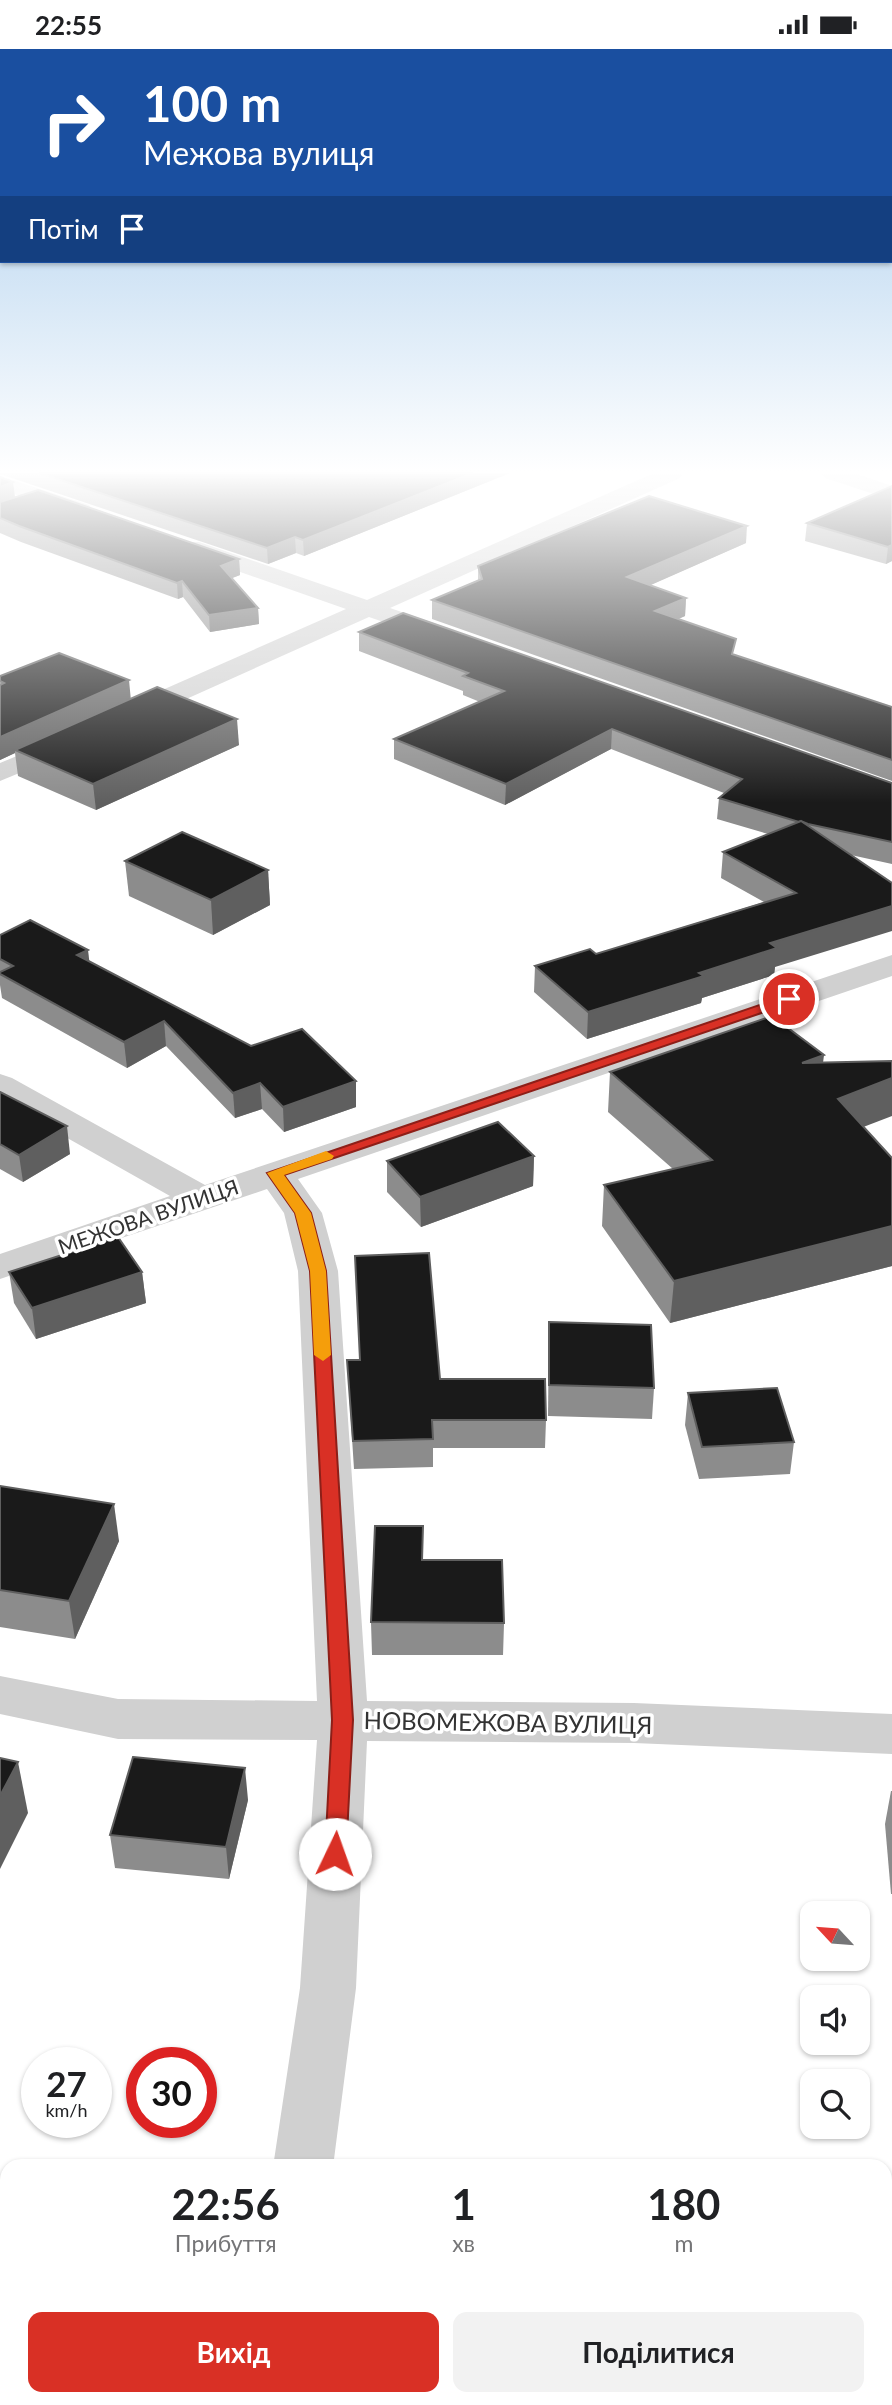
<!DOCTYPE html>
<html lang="uk">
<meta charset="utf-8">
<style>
:root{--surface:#fff;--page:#f2f2f2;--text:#202124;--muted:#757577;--accent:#d93025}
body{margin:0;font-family:Lato,sans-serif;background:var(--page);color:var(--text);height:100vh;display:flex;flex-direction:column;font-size:26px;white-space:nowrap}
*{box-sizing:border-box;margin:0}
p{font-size:23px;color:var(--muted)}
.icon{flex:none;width:38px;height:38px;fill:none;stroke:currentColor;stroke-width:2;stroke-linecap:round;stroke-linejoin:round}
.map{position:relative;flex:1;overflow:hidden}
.drawer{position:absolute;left:0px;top:2110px;width:892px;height:247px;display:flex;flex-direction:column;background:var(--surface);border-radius:21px 21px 0 0;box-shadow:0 2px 5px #0004}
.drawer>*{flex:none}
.banner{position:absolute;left:0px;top:0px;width:892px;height:214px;box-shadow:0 2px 5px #0004;background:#1a4fa0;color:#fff;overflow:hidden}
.needle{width:46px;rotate:296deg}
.fabs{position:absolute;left:800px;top:1852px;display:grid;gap:14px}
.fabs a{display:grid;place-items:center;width:70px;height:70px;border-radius:14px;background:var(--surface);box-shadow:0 2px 5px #0004;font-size:35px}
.speed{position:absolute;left:21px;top:1998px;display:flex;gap:14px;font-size:35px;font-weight:700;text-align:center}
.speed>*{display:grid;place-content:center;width:91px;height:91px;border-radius:50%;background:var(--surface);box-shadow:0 2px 5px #0004;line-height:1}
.speed small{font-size:18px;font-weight:400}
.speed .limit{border:10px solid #d22;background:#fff;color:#111}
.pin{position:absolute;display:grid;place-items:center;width:60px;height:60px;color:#fff;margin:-30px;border:4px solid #fff;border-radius:50%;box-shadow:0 2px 7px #0007}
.me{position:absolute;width:77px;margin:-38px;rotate:3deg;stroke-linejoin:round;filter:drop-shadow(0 0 5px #0008)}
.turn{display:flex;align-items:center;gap:24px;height:147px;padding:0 28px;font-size:32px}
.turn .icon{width:91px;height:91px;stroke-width:2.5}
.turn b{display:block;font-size:49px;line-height:60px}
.then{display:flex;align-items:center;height:66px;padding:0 28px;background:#0003;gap:14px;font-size:26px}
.eta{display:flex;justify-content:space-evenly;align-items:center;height:119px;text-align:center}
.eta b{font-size:42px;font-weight:700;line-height:49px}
.button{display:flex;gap:14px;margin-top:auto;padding:14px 28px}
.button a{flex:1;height:80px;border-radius:14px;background:var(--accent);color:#fff;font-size:28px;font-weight:700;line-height:80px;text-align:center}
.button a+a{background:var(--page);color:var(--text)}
.status{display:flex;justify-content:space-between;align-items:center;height:49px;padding:0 35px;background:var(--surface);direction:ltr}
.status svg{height:19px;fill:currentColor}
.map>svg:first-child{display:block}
</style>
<div class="status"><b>22:55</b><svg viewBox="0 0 49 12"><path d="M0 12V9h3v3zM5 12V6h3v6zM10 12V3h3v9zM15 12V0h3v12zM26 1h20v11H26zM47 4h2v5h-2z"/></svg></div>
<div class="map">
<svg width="892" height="2356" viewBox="0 0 892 2356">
<rect width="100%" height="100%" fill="#fff"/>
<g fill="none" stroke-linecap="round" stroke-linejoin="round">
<g fill="#d0d0d0" fill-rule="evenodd">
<path d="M654,424H683L680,429L390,559L454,581L458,586L454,591H436L369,568L135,673H117L113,667L117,661L346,560L183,503L179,498L183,493H199L367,551Z"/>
<path d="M822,424H854L892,437V451L825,429Z"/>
<path d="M0,427L89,456L92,461L81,468L0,440Z"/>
<path d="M65,687L75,689L79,695L75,701L0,732V714Z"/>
<path d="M892,906V927L298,1130L322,1164L338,1222L367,1652L634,1654L892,1665V1705L634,1694L367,1692L356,1939L333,2118H273L300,1939L317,1691L118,1690L0,1665V1627L118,1650L317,1652L298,1222L284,1164L267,1140L0,1230V1205L170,1147L0,1051V1025L12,1029L205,1136Z"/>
<path d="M234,2350H300L299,2356H233Z"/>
</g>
</g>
<g fill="#8c8c8c">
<path d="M0,424H510L304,507L296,504L268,515L0,425Z"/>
<path d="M0,428L15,448L239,510L240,526L232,529L258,559L259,575L210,583L183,548L178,550L21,493L0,484Z"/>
<path d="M892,437V512L886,515L805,492L807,474Z"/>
<path d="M746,494L650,536L686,549L685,567L678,570L734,606L892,658V732L432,570V551L478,531V517Z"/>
<path d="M359,583L892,734V815L851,806L775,918L774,926L702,949L701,954L587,990L534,943L535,917L596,905L764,853L721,829L723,803L768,785L717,770L719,749L724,744L611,700L505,756L394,710V690L480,653L463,646V642L359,602Z"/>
<path d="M0,627L131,650L239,696L96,761L18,727L15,704L0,711Z"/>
<path d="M125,812L268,821L270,856L213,886L129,847Z"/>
<path d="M0,886L89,912L251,997L356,1032V1058L284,1083L262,1060L235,1069L166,997L127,1019L2,949L0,936Z"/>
<path d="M823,1013L864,1078L892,1109V1217L670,1274L602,1177L604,1136L673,1120L608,1063L610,1023Z"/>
<path d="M0,1043L70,1105L23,1133L0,1120Z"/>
<path d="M534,1107L533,1137L421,1178L387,1143V1112Z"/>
<path d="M9,1223H142L146,1254L36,1290L14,1254Z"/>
<path d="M549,1273L654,1339L652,1370L548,1367Z"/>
<path d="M347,1311L440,1330L546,1371L545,1399H433V1418L354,1420Z"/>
<path d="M688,1344L794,1393L790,1425L699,1430L685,1376Z"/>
<path d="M0,1437L119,1492L75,1590L0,1578Z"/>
<path d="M423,1511L504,1574L503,1606H372L371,1573Z"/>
<path d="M891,1742H892V1845H891L885,1775Z"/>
<path d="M248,1751L229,1830L115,1819L110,1786Z"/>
</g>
<g fill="#5f5f5f">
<path d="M473,424H510L304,507L303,491Z"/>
<path d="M13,433L15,448L0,454V438Z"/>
<path d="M747,477L746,494L626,547L627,528Z"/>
<path d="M295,488L296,504L268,515L267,499Z"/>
<path d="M892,496V512L886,515L888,498Z"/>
<path d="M239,510L240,526L222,533L221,517Z"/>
<path d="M182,532L183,548L178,550L177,534Z"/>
<path d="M686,549L685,567L654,581L655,562Z"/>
<path d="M258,559L259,575L210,583L209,566Z"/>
<path d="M129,631L131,652L15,701V704L0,711V688Z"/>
<path d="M237,670L239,696L96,761L93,735Z"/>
<path d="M612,680L611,700L505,756L506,735Z"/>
<path d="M268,821L270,856L213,886L211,851Z"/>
<path d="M892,857V882L775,918L774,926L702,949L701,954L587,990L588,963L699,924L770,894Z"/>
<path d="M88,901L91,926L77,906Z"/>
<path d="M164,972L166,997L127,1019L124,993Z"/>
<path d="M824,1006L819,1046L802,1014Z"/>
<path d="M892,1029V1067L832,1090L838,1050Z"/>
<path d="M356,1032V1058L284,1083L283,1058Z"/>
<path d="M260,1034L262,1060L235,1069L233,1044Z"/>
<path d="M67,1077L70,1105L23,1133L19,1106Z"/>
<path d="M534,1107L533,1137L421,1178L420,1148Z"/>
<path d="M892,1177V1217L670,1274L674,1232Z"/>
<path d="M142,1223L146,1254L36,1290L32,1259Z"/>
<path d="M114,1455L119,1492L75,1590L69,1552Z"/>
<path d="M18,1713L28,1764L0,1820V1747Z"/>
<path d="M245,1719L248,1751L229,1830L226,1798Z"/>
<path d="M164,2350H179L177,2356H162Z"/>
</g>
<g fill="#1a1a1a" stroke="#5f5f5f" stroke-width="2">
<path d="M39,424H473L303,491L295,488L267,499Z"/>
<path d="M0,428L13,433L0,438Z"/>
<path d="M892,437V496L888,498L807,474Z"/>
<path d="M38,441L239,510L221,517L258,559L209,566L182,532L177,534L19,477L0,469V453Z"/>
<path d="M649,447L747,477L627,528L686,549L655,562L736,590L732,605L892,658V711L432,551L482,530L478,517Z"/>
<path d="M403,564L892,734V793L808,775L801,772L799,773L719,749L742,730L612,680L506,735L394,690L504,642L463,627L468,624L359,583Z"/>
<path d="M59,604L129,631L0,688V636L4,634L0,632V627Z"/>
<path d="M157,638L237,670L93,735L15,701Z"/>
<path d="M801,772L892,834V857L770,894L777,899L699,924L704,927L588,963L535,917L590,900L596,905L796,844L723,803Z"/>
<path d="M182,783L268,821L211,851L125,812Z"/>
<path d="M30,871L88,901L77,906L251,997L302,980L356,1032L283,1058L260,1034L233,1044L164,972L124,993L0,925V923L13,917L0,910V886Z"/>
<path d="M772,967L824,1006L802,1014L892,1012V1029L838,1050L892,1109V1177L674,1232L604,1136L712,1111L610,1023Z"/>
<path d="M0,1043L67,1077L19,1106L0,1095Z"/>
<path d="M498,1073L534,1107L420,1148L387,1112Z"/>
<path d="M118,1188L142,1223L32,1259L9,1223Z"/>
<path d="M429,1204L440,1330H545L546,1371H432L433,1390L353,1392L347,1311H360L355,1207Z"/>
<path d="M549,1273L651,1276L654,1339L549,1336Z"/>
<path d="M777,1339L794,1393L702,1398L688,1344Z"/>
<path d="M0,1437L114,1455L69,1552L0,1541Z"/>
<path d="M375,1477H423L422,1511H502L504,1574L371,1573Z"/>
<path d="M133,1708L245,1719L226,1798L110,1786Z"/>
<path d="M0,1709L18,1713L0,1747Z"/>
<path d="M37,2350H164L162,2356H35Z"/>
</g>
<linearGradient id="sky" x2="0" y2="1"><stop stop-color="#9ec6ea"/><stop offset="0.56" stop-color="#fff"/><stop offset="1" stop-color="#fff" stop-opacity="0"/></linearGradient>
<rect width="892" height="754" fill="url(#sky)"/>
<path fill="#d93025" stroke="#8d1f18" stroke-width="2" d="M789,946L796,950L794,953L284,1126L311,1164L326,1222L353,1671L346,1805L343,1811L335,1814L328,1811L325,1805L332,1671L310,1222L295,1164L267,1124Z"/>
<path fill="#f59e0b" d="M326,1102L334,1107L332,1110L284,1126L311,1164L326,1222L331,1306L323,1312L314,1306L310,1222L295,1164L267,1124Z"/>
<g text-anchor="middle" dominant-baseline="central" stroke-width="7" stroke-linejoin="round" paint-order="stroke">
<g font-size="21" fill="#333" stroke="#fff">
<text transform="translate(148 1167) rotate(-19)">МЕЖОВА ВУЛИЦЯ</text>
</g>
<g font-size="24" fill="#333" stroke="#fff">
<text transform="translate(508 1673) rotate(1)">НОВОМЕЖОВА ВУЛИЦЯ</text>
</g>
</g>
</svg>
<div class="fabs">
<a><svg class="needle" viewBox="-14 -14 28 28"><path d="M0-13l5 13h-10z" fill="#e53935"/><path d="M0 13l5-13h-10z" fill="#757577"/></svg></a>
<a><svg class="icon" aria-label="sound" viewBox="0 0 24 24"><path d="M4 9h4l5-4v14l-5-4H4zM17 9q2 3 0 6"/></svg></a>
<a><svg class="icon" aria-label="search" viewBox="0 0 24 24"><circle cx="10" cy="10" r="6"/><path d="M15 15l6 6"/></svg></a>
</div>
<div class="speed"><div>27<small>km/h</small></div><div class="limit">30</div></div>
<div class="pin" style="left:789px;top:950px;background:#d93025"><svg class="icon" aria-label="arrive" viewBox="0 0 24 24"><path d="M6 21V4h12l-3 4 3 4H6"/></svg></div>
<svg class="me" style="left:335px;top:1805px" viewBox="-20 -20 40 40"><circle r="19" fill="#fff"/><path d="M0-13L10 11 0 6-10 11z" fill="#d93025"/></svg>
<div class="banner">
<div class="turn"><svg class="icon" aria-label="right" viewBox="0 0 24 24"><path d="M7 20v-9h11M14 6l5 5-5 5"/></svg><div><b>100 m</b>Межова вулиця</div></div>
<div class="then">Потім<svg class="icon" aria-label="arrive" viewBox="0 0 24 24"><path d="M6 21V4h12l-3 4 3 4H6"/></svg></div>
</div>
<section class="drawer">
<div class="eta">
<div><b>22:56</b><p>Прибуття</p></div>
<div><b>1</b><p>хв</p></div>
<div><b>180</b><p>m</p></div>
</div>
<div class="button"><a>Вихід</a><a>Поділитися</a></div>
</section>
</div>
